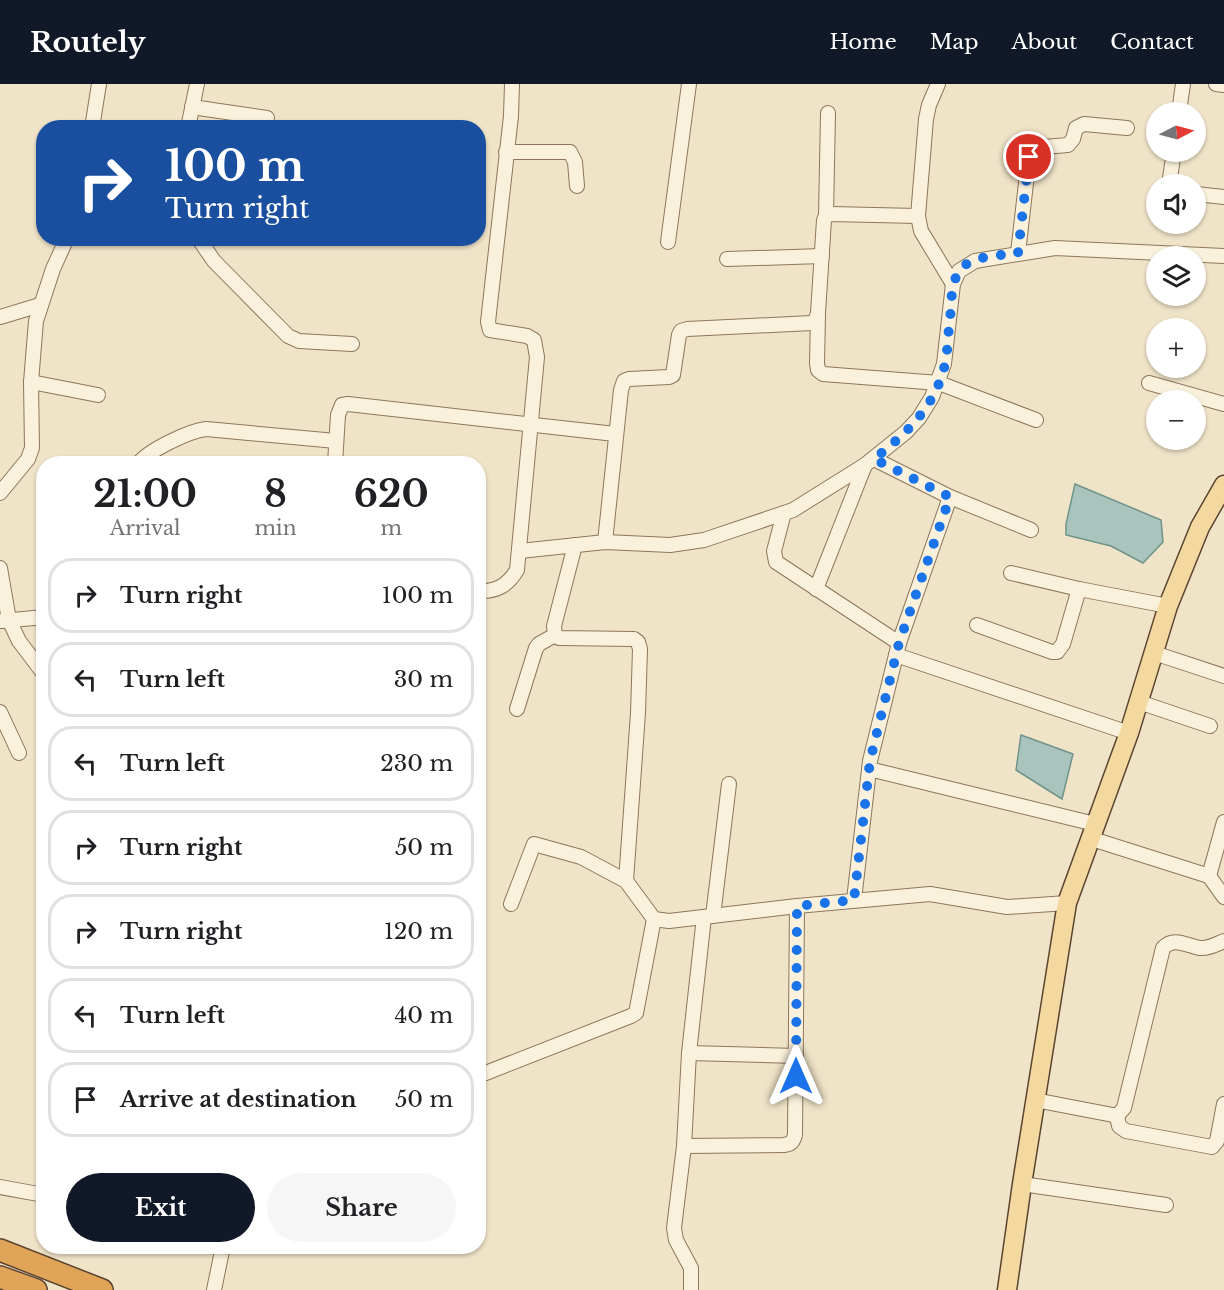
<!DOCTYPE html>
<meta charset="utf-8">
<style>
:root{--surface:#fff;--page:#f6f6f6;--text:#202124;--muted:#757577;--line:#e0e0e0;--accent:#111827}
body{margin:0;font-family:"Libre Baskerville",serif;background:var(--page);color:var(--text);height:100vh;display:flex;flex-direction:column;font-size:22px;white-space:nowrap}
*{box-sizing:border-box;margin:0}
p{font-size:20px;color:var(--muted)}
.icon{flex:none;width:33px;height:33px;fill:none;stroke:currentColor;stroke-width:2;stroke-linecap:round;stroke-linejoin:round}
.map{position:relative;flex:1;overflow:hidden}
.drawer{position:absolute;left:36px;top:372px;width:450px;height:798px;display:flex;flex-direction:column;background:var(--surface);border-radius:24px;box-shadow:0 2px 4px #0004}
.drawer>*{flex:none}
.top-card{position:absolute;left:36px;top:36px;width:450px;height:126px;border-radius:24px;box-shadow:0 2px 4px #0004;background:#1a4fa0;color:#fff;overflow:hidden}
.needle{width:39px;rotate:84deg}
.tools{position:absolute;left:1146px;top:18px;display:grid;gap:12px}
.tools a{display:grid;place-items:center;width:60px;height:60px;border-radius:50%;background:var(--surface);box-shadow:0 2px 4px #0004;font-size:30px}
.pin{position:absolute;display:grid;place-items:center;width:51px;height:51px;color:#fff;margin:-26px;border:3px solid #fff;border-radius:50%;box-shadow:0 2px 6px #0007}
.me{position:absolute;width:66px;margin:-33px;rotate:0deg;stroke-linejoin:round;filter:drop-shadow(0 0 4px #0008)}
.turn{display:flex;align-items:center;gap:21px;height:126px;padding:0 30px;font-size:27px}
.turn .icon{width:78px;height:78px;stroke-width:2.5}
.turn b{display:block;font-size:42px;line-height:51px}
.eta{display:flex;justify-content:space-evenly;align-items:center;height:102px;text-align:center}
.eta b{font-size:36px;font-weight:700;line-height:42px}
.cta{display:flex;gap:12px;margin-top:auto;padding:12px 30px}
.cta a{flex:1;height:69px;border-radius:36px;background:var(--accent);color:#fff;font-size:24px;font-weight:700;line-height:69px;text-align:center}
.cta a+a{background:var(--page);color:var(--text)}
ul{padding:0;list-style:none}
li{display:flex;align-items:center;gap:18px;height:75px;margin:0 12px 9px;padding:0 18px;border:3px solid var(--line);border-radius:24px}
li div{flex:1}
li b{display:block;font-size:22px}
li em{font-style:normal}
header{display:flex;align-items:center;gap:36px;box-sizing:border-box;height:84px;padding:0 30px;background:var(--accent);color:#fff}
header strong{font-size:28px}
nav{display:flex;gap:33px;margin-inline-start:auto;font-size:21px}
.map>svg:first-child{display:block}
</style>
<header>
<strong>Routely</strong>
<nav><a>Home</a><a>Map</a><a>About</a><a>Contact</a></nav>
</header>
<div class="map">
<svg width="1224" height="1206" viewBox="0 0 1224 1206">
<rect width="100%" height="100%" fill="#f0e4c8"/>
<g fill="#a9c4bc" stroke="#6f938a" stroke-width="1.5">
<path d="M1075,400L1161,436L1163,458L1143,479L1111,462L1066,451V440Z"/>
<path d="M1021,651L1073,670L1062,715L1016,686Z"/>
</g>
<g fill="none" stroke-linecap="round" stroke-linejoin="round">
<defs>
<g id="minor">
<path d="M938,0L929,21L926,35L918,132L921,147L953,200"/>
<path d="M1216,0L1224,1"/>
<path d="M192,23L267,34"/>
<path d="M1179,28L1183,0"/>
<path d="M92,44L99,0"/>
<path d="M188,44L197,0"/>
<path d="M506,68H570L575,78L577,102"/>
<path d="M1169,100L1174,68"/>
<path d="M1196,110L1224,113"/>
<path d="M826,132L828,29"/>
<path d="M198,154L214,177L288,252L299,257L352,260"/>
<path d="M668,158L689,0"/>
<path d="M1018,169L1029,73L1032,64L1068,61L1073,55L1076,44L1084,40L1127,44"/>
<path d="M727,175L822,172"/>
<path d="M818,230L817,279L818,286L823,290L939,299L1036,336"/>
<path d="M0,233L40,221"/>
<path d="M31,298L98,311"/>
<path d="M1149,299L1224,320"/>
<path d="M874,375L950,413L1031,446"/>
<path d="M138,380C149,366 189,347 206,345L336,357"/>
<path d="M335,380L338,331L342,321L348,320L615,350"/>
<path d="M0,409L28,375L32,364L31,298L36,237L53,185L67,154"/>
<path d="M784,429L774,467L776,478L899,559"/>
<path d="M605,458L621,306L624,297L629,295L669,293L673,291L679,251L681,247L687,245L812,239L816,235L818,229L824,136L826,132L831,130L918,132"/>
<path d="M575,461L554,542L555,551L559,554L634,555L638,558L640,565L638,629L626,797"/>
<path d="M520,467L605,458L670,461L704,456L793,426L865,381L906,348L919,334L932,313L944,280L953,200L959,187L975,177L1055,164L1224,172"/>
<path d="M0,484L9,536L19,557L44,590"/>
<path d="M1011,489L1079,505L1168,522"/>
<path d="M816,505L865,381"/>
<path d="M478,507C497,508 508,501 517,486L537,273L534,256L527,252L490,246L488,238L511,32L512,0"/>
<path d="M2,537L44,533"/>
<path d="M977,541L1052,568H1057L1063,560L1079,505"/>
<path d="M1154,569L1224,592"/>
<path d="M896,571L1129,649"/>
<path d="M1139,618L1210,642"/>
<path d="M517,625L536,564L539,560L555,551"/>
<path d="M0,628L19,669"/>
<path d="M869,685L1095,740"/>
<path d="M1089,754L1209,792L1224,813"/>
<path d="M1209,792L1224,738"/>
<path d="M854,816L870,677L899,559L950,413"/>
<path d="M511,820L534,760L581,773L626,797L654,835L669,837L797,822L930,810L1007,823L1067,819"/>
<path d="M713,832L729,700"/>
<path d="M689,969L796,972"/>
<path d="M478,992L631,932L636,929L654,835"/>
<path d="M1035,1016L1113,1031L1117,1032L1124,1024L1163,864C1174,852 1187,862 1200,864C1208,865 1217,860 1224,857"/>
<path d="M1117,1032L1119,1042L1126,1047L1212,1063L1217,1057L1224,1020"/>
<path d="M684,1062L784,1061C791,1060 793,1058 795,1051L797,822"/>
<path d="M1022,1100L1166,1121"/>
<path d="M0,1103L44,1111"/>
<path d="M214,1206L223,1162"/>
<path d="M691,1206V1184L676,1156L674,1144L684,1062L689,969L704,833"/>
</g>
<path id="major" d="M1007,1206L1022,1100L1067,819L1129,649L1168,522L1200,443L1224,401"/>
<g id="highway">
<path d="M0,1166L102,1206"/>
<path d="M0,1193L36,1206"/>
</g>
</defs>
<use href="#minor" stroke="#8d765c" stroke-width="16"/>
<use href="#major" stroke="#5b4430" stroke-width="21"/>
<use href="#highway" stroke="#5b4430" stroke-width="24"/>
<use href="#minor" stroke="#faf1dc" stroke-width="14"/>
<use href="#major" stroke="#f3d9a0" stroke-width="18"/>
<use href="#highway" stroke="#e0a458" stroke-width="21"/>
</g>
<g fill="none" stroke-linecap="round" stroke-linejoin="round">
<path stroke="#1a73e8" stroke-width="10" stroke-dasharray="0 18" d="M796,992L797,822L854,816L870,677L899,559L950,413L874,375C906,350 936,322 945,280C948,265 948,249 950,234C952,218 950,198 961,185C973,171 1001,172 1018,169L1029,73"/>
</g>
</svg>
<div class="tools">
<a><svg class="needle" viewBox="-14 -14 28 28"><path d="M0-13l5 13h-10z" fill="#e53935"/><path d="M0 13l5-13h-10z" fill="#757577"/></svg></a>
<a><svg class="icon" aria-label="sound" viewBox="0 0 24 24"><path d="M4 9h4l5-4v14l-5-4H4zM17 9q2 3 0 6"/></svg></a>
<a><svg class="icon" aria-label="layers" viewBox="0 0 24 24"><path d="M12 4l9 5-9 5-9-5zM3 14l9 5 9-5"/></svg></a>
<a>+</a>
<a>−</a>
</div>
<div class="pin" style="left:1029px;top:73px;background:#d93025"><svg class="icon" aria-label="arrive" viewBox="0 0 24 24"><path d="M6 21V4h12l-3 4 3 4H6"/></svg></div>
<svg class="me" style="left:796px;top:992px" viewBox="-20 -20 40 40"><path d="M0-17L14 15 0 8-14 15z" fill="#1a73e8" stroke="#fff" stroke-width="4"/></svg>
<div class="top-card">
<div class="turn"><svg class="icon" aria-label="right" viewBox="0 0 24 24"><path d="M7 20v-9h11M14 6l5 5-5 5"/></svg><div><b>100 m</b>Turn right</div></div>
</div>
<section class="drawer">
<div class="eta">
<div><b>21:00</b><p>Arrival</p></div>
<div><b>8</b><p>min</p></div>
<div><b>620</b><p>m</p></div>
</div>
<ul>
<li><svg class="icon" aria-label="right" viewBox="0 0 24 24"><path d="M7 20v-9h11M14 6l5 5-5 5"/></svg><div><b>Turn right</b></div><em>100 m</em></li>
<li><svg class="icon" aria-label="left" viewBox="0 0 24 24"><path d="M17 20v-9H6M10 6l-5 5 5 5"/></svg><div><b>Turn left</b></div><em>30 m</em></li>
<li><svg class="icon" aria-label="left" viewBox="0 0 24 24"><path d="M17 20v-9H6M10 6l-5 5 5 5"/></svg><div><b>Turn left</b></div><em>230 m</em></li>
<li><svg class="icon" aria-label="right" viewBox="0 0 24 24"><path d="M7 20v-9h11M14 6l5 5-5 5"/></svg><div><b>Turn right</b></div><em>50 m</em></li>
<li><svg class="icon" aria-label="right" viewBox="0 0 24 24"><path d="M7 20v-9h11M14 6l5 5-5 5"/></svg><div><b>Turn right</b></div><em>120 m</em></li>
<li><svg class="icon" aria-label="left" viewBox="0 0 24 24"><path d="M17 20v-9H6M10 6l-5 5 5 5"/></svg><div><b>Turn left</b></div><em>40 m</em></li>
<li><svg class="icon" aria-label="arrive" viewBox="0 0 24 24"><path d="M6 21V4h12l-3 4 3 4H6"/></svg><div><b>Arrive at destination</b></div><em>50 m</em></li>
</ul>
<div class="cta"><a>Exit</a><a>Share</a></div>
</section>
</div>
